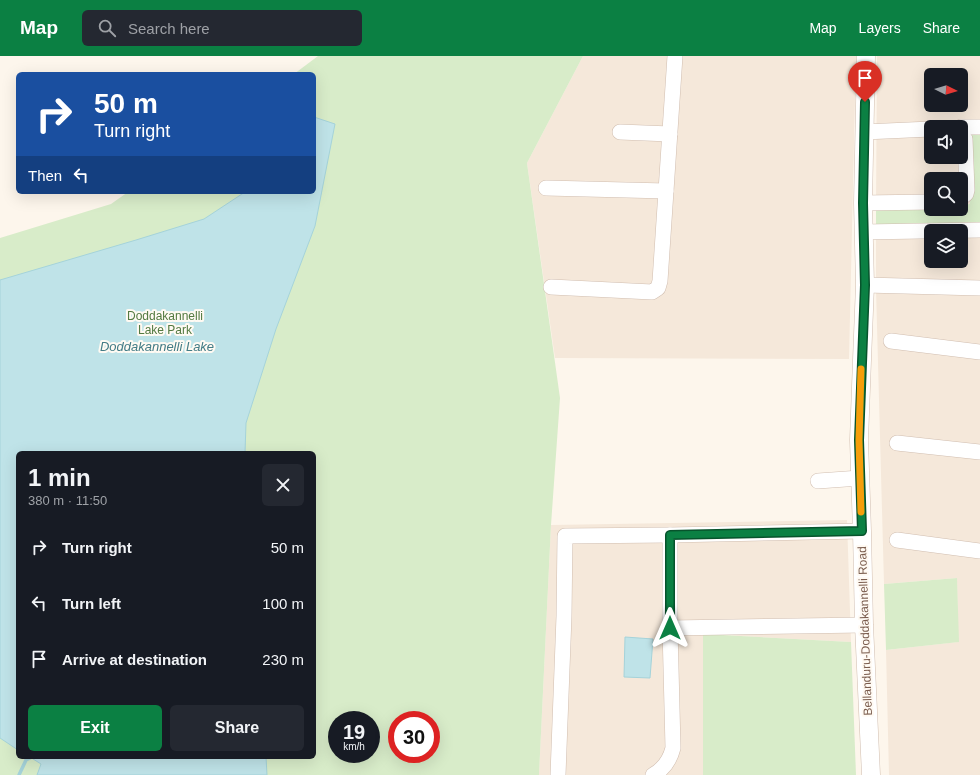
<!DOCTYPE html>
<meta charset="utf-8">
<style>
:root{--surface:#171b24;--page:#242831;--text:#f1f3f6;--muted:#9ea1a6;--accent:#0b8043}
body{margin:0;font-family:Arial,sans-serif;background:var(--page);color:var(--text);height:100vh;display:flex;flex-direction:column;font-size:15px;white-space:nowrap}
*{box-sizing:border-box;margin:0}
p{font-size:13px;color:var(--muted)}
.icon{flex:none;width:22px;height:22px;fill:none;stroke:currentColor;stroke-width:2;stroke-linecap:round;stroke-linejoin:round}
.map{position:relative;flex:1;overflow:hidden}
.side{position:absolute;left:16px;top:395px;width:300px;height:308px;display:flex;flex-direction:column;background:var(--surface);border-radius:6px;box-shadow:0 4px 16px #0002}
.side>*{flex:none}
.top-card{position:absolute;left:16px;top:16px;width:300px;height:122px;border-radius:6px;box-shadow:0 4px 16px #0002;background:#1a4fa0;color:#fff;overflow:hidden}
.needle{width:26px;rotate:95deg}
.buttons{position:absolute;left:924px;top:12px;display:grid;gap:8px}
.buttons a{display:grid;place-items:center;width:44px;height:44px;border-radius:6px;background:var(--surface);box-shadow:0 4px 16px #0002;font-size:20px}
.speed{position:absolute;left:328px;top:655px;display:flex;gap:8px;font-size:20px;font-weight:700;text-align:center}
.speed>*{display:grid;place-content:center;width:52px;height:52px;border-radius:50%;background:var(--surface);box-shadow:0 4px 16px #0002;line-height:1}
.speed small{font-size:10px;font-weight:400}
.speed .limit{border:6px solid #d22;background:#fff;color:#111}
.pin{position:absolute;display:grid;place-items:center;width:34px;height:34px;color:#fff;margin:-41px -17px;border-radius:50% 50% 50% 0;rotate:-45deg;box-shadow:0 0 4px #0007}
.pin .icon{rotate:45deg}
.me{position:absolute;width:44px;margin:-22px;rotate:0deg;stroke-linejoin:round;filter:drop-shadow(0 0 3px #0008)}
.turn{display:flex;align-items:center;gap:14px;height:84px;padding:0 12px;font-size:18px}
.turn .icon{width:52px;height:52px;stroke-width:2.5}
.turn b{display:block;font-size:28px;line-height:34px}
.then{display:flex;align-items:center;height:38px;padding:0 12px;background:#0003;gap:8px;font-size:15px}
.round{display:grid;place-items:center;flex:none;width:42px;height:42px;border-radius:6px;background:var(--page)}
.head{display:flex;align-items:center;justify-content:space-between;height:68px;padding:0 12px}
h1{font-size:24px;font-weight:800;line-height:30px}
.action{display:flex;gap:8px;margin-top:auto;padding:8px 12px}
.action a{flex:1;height:46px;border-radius:6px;background:var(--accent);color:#fff;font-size:16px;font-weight:800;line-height:46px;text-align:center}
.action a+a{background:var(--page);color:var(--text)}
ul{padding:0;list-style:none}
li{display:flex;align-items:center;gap:12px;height:56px;padding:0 12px}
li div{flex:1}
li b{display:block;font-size:15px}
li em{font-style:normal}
header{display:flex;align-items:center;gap:24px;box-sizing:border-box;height:56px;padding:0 20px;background:var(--accent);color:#fff}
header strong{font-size:19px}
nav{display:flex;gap:22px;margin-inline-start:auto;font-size:14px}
.search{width:280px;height:36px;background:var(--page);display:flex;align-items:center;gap:10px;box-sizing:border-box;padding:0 14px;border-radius:6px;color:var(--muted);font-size:15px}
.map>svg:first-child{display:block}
</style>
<header>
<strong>Map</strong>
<div class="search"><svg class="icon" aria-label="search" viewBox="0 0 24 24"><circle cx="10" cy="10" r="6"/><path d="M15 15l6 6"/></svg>Search here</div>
<nav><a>Map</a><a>Layers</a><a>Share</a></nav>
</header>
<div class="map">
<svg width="980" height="719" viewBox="0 0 980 719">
<rect width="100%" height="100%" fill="#fdf6ec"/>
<g fill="#f5e8da" fill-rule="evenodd">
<path d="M583,0H856L849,303L555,302L527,107Z"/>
<path d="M877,0H980V77L971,78L970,148L961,149V123H931V149L876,150ZM931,19H961V49H931ZM931,71H961V101H931Z"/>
<path d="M980,167V719H889L886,594L958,586L957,522L884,528L876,233V170ZM931,175H961V205H931Z"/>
<path d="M847,464L851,586L703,578V719H539L551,469Z"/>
</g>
<g fill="#d8ecc9" fill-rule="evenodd">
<path d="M318,0H583L527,107L560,342L551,469L539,719H0V182L111,148L128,136H314V18H294ZM18,397H314V701H18ZM337,664H371V698H337ZM397,664H431V698H397Z"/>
<path d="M971,77H980V167L876,170V150L931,153H961V149L970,148Z"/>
<path d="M957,522L959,586L886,594L884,528Z"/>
<path d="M703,578L851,586L856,719H703Z"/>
</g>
<g fill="#bfe3e8" stroke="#a5d3da">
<path d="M314,61L335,68L315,170L276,273L246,367L245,397H18V694L0,682V224L136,184L204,163L245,136H314Z"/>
<path d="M625,581L653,583L650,622L624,621Z"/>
<path d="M30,701H266L267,719H37L41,708Z"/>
</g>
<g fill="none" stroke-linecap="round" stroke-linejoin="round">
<path stroke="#a5d3da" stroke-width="3.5" d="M19,719L26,704L32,701"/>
<defs>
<g id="minor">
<path d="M961,71H980"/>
<path d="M620,76L670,78"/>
<path d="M864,76L931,73"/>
<path d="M546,132L666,135"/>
<path d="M961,142L966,138L967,134L965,83"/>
<path d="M863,147L931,146"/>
<path d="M864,176L980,174"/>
<path d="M865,229L980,232"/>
<path d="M551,231L652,236L658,232L660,225L675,0"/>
<path d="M891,285L980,296"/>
<path d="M897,387L980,396"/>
<path d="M818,425L860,422"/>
<path d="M670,479V572"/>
<path d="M897,484L980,495"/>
<path d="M558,719L564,560L565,480L670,479L862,475"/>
<path d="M653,719C664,713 670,704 673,692L670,572L864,569"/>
</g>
<path id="tertiary" d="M866,0L863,147L865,229L862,304L859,384L862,475L864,569L871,719"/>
</defs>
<use href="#minor" stroke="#d1beb0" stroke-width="16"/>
<use href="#tertiary" stroke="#d1beb0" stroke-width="19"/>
<use href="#minor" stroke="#fff" stroke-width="15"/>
<use href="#tertiary" stroke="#fff" stroke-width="18"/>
</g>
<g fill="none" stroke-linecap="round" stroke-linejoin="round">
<defs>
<path id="route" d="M670,572V479L862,475L859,384L865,229L863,147L865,46"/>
</defs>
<use href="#route" stroke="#07532c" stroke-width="10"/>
<use href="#route" stroke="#0b8043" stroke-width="7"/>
<path stroke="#f59e0b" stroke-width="7" d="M861,313L859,384L861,456"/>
</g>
<g text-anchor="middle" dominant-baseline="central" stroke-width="4" stroke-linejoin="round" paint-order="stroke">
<g font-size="12" fill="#537a41" stroke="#fffaf3">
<text x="165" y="260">Doddakannelli<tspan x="165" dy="14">Lake Park</tspan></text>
</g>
<g font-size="12" fill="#7a5c4d" stroke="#fffaf3">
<text transform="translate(865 575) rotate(-92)">Bellanduru-Doddakannelli Road</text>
</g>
<g font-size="13" font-style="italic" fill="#437c86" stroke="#fffaf3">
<text x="157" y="290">Doddakannelli Lake</text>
</g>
</g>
</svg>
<div class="buttons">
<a><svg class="needle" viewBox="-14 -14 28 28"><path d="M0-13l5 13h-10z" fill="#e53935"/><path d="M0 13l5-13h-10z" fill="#9ea1a6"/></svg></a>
<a><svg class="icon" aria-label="sound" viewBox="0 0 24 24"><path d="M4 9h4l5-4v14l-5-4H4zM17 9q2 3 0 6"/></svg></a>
<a><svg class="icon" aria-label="search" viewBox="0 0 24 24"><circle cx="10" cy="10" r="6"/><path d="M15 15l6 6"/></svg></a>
<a><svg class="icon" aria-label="layers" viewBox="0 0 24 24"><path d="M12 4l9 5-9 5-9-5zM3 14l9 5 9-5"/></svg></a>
</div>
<div class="speed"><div>19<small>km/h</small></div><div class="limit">30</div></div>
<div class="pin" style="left:865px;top:46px;background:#d93025"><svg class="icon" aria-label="arrive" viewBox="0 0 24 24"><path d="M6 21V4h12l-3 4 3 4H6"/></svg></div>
<svg class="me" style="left:670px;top:572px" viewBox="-20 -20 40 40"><path d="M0-17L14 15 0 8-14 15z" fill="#0b8043" stroke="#fff" stroke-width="4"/></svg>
<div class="top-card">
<div class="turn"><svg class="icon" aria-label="right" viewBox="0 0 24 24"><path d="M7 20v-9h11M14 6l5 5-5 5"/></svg><div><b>50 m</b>Turn right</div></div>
<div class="then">Then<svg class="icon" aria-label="left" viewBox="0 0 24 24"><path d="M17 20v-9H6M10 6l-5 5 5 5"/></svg></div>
</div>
<section class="side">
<div class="head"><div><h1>1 min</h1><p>380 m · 11:50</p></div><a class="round"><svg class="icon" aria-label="close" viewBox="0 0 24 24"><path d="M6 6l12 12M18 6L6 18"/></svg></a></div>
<ul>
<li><svg class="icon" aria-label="right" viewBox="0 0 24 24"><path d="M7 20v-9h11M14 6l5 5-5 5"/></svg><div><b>Turn right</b></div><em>50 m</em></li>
<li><svg class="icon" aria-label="left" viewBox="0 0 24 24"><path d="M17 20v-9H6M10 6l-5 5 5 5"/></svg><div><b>Turn left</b></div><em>100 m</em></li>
<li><svg class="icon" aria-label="arrive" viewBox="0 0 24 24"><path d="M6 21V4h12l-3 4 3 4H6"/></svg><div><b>Arrive at destination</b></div><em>230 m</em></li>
</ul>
<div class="action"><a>Exit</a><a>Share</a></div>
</section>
</div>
